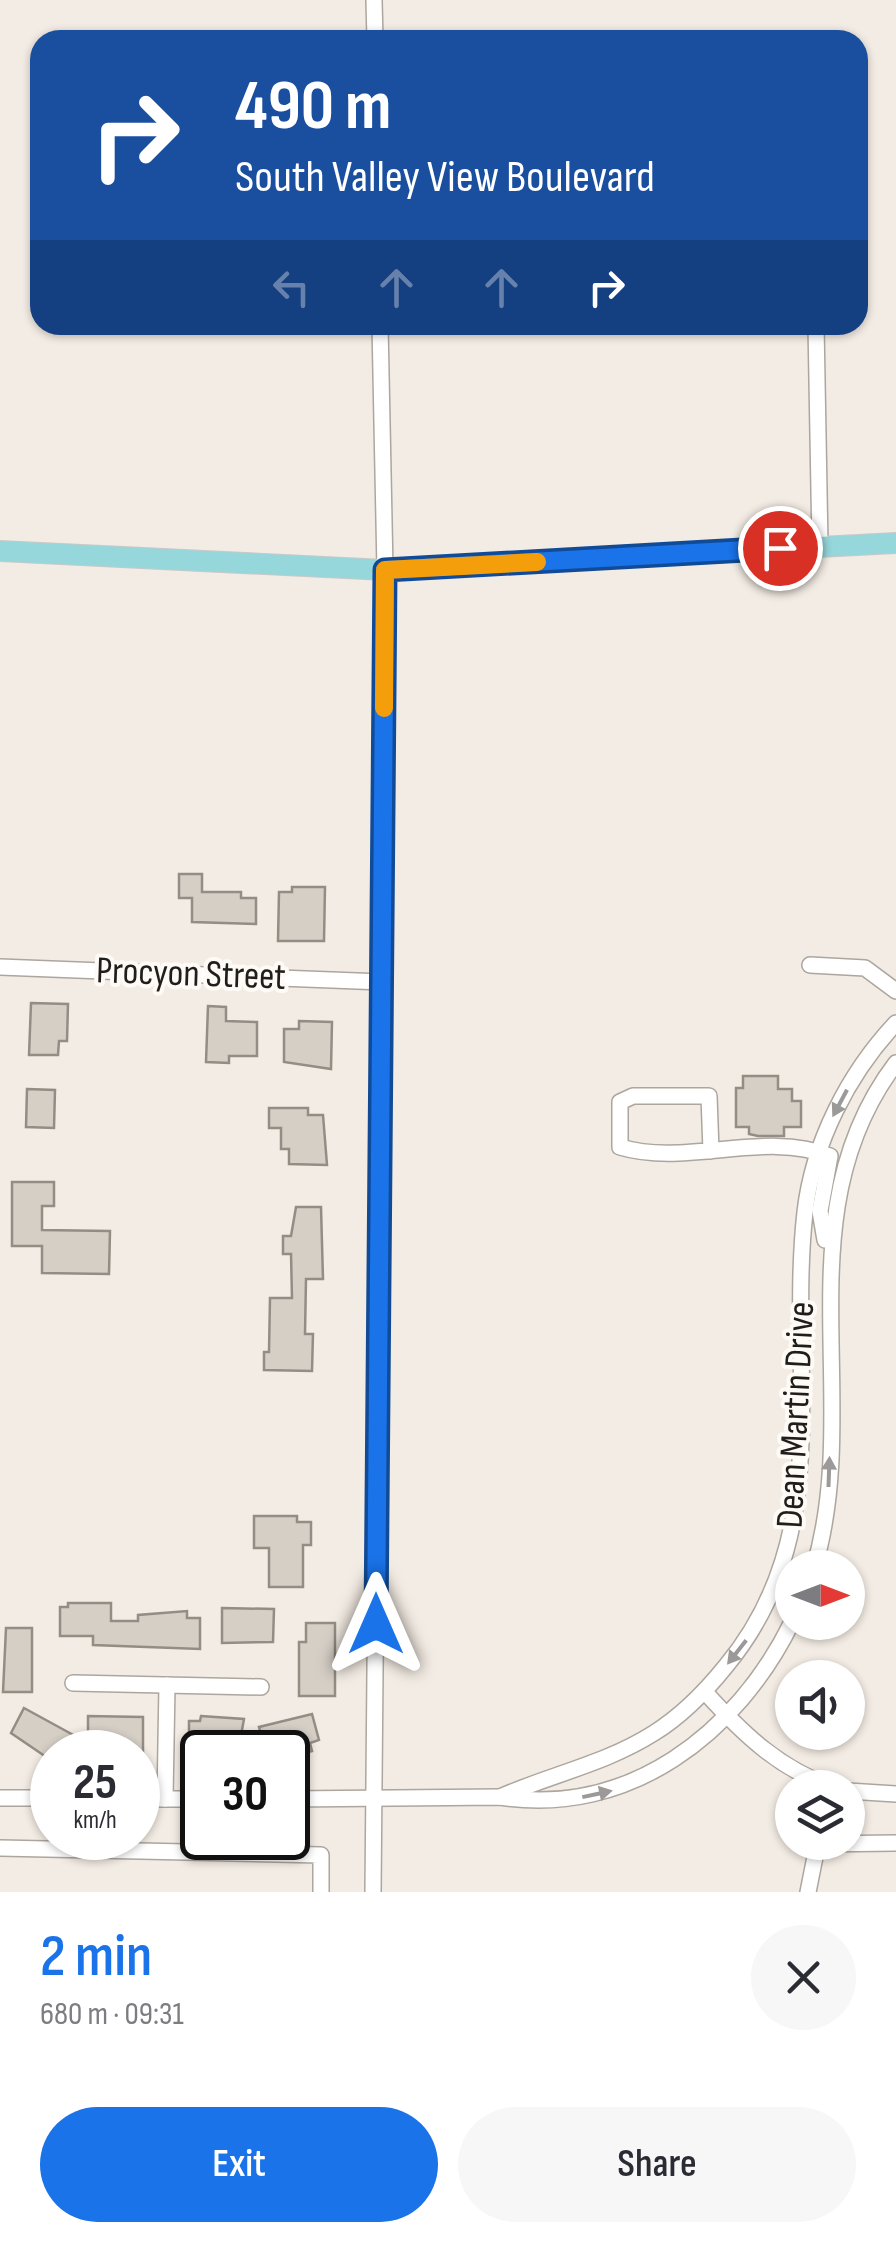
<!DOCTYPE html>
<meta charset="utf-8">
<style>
:root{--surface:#fff;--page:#f7f7f7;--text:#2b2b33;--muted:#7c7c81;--accent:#1a73e8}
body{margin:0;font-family:"Sofia Sans Condensed",sans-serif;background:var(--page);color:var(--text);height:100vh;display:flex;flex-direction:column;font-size:38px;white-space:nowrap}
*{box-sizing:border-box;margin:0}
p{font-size:32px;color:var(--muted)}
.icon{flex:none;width:55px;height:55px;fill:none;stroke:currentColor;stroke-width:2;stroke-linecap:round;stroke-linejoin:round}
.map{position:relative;height:1892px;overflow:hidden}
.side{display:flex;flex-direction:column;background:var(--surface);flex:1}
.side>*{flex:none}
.guide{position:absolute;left:30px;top:30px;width:838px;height:305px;border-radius:30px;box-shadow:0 2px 8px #0004;background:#1a4fa0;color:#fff;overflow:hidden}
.needle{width:65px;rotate:90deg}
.buttons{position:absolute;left:775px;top:1550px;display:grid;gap:20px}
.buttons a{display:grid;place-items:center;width:90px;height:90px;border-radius:50%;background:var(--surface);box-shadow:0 2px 8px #0004;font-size:50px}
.speed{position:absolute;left:30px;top:1730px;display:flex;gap:20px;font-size:50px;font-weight:700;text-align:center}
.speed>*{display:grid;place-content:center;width:130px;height:130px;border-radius:50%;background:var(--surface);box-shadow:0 2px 8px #0004;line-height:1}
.speed small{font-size:25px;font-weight:400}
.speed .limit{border:5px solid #111;border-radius:15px;background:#fff;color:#111}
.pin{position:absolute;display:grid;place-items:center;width:85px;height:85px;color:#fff;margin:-42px;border:5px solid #fff;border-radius:50%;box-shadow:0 2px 10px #0007}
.me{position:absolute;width:110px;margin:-55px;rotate:0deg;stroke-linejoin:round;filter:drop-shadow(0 0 8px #0008)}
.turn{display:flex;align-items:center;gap:35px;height:210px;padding:0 40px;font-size:45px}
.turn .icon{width:130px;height:130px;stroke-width:2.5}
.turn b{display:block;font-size:70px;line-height:85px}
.lanes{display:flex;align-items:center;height:95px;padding:0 40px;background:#0003;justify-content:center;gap:50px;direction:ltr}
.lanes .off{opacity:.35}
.round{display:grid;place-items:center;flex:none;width:105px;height:105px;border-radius:52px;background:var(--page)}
.overview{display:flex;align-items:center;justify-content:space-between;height:170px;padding:0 40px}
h1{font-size:60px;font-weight:600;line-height:75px;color:var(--accent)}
.action{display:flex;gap:20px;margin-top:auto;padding:20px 40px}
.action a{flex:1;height:115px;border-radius:60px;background:var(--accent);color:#fff;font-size:40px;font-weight:600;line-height:115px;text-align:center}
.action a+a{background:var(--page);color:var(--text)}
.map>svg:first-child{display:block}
</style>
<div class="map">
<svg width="896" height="1892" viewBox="0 0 896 1892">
<rect width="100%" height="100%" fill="#f3ece4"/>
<g fill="#d5cfc6" stroke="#948d85" stroke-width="2.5">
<path d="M179,874H202V892H241V898H256V924L192,922V898H179Z"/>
<path d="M292,887H325L324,941H278L279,892H292Z"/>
<path d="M31,1003L68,1004L67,1041H59L58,1055H29Z"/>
<path d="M208,1006L226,1007V1021L257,1022V1056H229V1063L206,1062Z"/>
<path d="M299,1021L332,1022L331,1069L284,1062V1029H299Z"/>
<path d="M743,1076H778V1089H792V1101H801V1127H784V1136H758L749,1134V1127H736V1088H743Z"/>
<path d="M27,1089L55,1090L54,1128L26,1127Z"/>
<path d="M269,1108H308V1115H323L327,1165L289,1164V1149H281V1128H269Z"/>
<path d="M12,1182H54V1206H42V1230L110,1231L109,1274L42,1273V1246H12Z"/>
<path d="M296,1207H321L323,1279H306L305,1334H313L312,1371L264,1370V1352H269L270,1298H292L291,1254H283V1236H291Z"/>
<path d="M254,1516H297V1522H311V1545H303V1587H269V1548H254Z"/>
<path d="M68,1603H111V1621H138V1615L187,1611V1618H200V1649L93,1645V1636H60V1607H68Z"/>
<path d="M222,1608L274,1609L273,1642L222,1643Z"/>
<path d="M306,1623H335V1696H299V1642H306Z"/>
<path d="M6,1628H32V1692H3Z"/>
<path d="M24,1708L88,1743V1716L143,1717V1752H52V1761L11,1733Z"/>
<path d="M312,1714L319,1740L310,1743L312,1751L288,1757V1752H265L259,1727Z"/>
<path d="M201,1716L244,1719L238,1752H197V1748H189V1721H200Z"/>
</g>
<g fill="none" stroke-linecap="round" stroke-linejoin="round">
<defs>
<g id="minor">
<path d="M374,0L375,40"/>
<path d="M816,325L820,546"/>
<path d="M810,965L865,968L896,991"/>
<path d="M0,967L383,982"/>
<path d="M711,1151L709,1096H633L620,1102V1147C687,1167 764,1130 830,1156L820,1211L825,1240"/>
<path d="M814,1568C864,1400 781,1214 896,1063"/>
<path d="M73,1683L261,1687"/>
<path d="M705,1692C742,1733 781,1771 836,1788"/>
<path d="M848,1791L896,1794"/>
<path d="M500,1797C552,1774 605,1764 654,1733C683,1715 705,1692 726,1666C838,1531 787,1372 805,1212C813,1143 848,1074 896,1023"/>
<path d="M0,1798H52"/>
<path d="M138,1799H202"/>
<path d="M165,1799L167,1685"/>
<path d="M288,1799L500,1797C629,1817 737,1734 792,1622"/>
<path d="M817,1844L896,1843"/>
<path d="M0,1848L321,1855V1892"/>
<path d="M373,1892L385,570L380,325"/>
<path d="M808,1892L818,1842"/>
</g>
<path id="major" d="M0,551L385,570L896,543"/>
</defs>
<use href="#minor" stroke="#aca69e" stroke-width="18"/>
<use href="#major" stroke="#c9c9c8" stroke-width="22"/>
<use href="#minor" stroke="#fff" stroke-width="15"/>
<use href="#major" stroke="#96d7db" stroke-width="20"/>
</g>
<defs><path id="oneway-solid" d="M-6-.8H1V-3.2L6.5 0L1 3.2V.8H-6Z" transform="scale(2.5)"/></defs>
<g fill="#9b9a98">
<use href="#oneway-solid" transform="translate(840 1103) rotate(118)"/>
<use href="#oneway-solid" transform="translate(829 1472) rotate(-88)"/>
<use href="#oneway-solid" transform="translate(737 1652) rotate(128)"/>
<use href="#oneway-solid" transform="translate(597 1794) rotate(-12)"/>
</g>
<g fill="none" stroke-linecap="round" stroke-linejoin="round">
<defs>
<path id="route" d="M376,1624L385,570L780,548"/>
</defs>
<use href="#route" stroke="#114b97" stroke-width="25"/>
<use href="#route" stroke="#1a73e8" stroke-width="18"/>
<path stroke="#f59e0b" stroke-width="18" d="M384,708L385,570L537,562"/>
</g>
<g text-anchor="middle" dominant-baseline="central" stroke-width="8" stroke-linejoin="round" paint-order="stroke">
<g font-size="38" fill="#201e1b" stroke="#fefaf5">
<text transform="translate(191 974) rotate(2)">Procyon Street</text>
<text transform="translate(796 1415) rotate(-87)">Dean Martin Drive</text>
</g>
</g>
</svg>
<div class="buttons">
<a><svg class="needle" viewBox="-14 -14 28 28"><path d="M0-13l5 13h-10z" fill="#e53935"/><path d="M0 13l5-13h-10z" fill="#7c7c81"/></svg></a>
<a><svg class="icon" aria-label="sound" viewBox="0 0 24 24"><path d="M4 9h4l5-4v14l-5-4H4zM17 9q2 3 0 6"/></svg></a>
<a><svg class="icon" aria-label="layers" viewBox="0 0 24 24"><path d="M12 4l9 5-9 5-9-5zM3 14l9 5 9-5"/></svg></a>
</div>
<div class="speed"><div>25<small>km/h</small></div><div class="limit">30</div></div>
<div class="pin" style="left:780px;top:548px;background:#d93025"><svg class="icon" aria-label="arrive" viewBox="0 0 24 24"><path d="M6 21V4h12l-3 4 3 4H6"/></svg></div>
<svg class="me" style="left:376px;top:1624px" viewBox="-20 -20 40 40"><path d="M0-17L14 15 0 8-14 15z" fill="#1a73e8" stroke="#fff" stroke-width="4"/></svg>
<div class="guide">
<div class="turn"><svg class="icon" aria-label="right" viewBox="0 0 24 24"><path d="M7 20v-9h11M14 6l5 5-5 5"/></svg><div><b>490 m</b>South Valley View Boulevard</div></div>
<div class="lanes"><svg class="icon off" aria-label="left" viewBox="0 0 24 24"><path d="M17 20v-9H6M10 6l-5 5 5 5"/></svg><svg class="icon off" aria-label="ahead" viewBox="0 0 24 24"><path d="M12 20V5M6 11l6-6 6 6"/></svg><svg class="icon off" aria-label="ahead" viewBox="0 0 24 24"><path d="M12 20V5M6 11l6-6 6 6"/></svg><svg class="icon" aria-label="right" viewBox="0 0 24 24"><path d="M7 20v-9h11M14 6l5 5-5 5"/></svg></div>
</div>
</div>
<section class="side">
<div class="overview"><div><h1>2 min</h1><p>680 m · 09:31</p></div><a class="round"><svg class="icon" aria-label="close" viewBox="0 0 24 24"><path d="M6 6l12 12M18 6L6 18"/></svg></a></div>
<div class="action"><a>Exit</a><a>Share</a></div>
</section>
